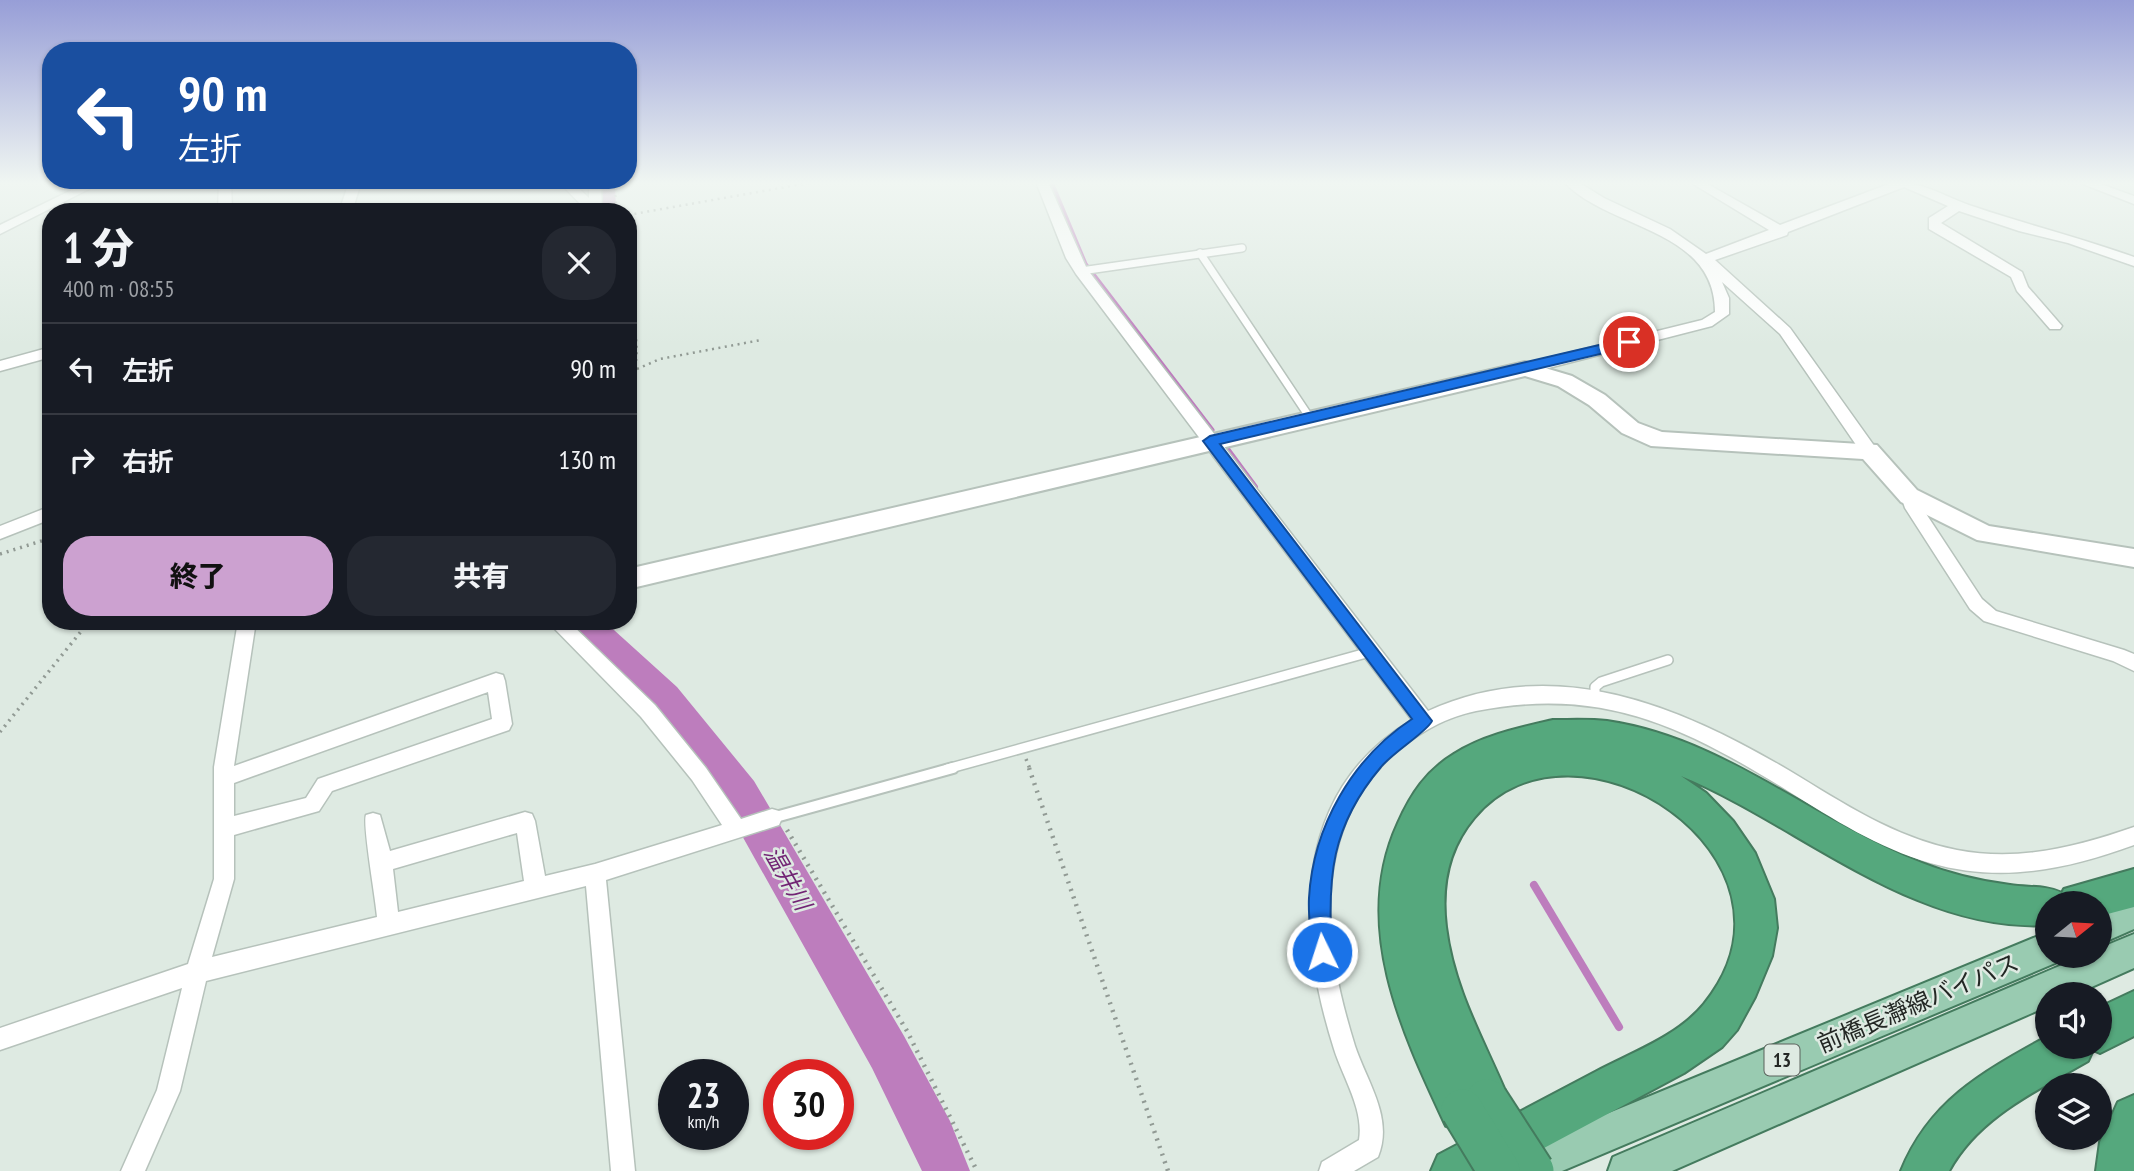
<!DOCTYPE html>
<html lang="ja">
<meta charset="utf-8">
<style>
:root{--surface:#171b24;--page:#242831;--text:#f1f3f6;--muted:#9ea1a6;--line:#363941;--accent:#cca1d0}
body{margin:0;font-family:"PT Sans Narrow","Noto Sans JP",sans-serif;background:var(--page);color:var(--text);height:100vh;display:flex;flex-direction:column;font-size:26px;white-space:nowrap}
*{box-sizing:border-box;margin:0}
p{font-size:23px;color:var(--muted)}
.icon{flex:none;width:38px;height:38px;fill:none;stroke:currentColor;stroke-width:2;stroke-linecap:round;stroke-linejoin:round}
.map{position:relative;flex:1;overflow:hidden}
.panel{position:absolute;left:42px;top:203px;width:595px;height:427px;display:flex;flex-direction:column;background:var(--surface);border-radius:28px;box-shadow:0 2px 5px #0004}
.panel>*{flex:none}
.banner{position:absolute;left:42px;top:42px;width:595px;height:147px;border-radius:28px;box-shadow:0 2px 5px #0004;background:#1a4fa0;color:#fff;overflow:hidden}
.needle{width:46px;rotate:72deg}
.buttons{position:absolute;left:2035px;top:891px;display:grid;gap:14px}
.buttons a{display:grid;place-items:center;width:77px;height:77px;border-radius:50%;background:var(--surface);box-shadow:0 2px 5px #0004;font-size:35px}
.speed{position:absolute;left:658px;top:1059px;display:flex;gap:14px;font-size:35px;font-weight:700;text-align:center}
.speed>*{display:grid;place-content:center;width:91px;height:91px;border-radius:50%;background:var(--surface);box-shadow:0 2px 5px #0004;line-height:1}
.speed small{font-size:18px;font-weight:400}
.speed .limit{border:10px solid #d22;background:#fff;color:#111}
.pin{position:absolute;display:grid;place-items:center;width:60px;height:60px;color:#fff;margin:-30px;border:4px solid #fff;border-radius:50%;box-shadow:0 2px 7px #0007}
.me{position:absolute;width:77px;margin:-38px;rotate:356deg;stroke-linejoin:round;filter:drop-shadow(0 0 5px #0008)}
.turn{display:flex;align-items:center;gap:24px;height:147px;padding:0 21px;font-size:32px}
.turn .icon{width:91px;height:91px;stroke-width:2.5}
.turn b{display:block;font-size:49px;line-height:60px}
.round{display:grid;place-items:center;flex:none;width:74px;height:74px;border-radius:28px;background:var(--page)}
.head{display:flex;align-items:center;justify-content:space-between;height:119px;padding:0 21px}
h1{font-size:42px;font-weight:800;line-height:52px}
.button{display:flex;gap:14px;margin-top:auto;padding:14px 21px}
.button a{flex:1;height:80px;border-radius:28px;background:var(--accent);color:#111;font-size:28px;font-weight:800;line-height:80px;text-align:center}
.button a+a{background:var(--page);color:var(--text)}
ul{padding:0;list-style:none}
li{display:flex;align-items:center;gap:21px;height:91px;padding:0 21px;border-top:2px solid var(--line)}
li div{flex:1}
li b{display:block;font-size:26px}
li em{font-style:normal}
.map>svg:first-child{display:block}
</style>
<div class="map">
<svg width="2134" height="1171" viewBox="0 0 2134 1171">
<rect width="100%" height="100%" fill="#deeae2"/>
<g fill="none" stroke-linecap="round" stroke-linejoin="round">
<path stroke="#bd7dbd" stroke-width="5" d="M1051,182L1085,264L1212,430"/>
<path stroke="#bd7dbd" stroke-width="6" d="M1227,449L1255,487"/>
<path stroke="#bd7dbd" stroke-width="8" d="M1534,885L1619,1027"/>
<g fill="#bd7dbd" fill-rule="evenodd">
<path d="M591,182H615L616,212H590L588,191Z"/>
<path d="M562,621H604L677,687L754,781L904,1036L950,1121L970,1171H922L872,1068L726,807L651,709L567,631Z"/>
</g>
<defs>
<g id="lane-far2">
<path d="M1200,253L1310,418"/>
<path d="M1081,271L1242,248"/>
</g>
<g id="lane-far1">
<path d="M1595,696V687L1601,682L1668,660"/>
<path d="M947,769L1370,652"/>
</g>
<path id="lane" d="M772,818L953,768"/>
<g id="street">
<path d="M88,182H103L0,234V225Z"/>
<path d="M219,182H231L232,212H218Z"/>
<path d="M349,182H361L352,212H339Z"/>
<path d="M559,182H572L589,198V182H601L602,212H588Z"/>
<path d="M1036,182H1048L1087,269L1428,711C1555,653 1678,705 1790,771C1843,803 1895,838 1957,850C2019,862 2076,847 2134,827V845C2066,870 2001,883 1930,863C1878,848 1833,819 1788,791C1683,726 1602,686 1476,711C1422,722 1369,766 1348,817C1316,891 1332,972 1355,1046C1367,1082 1394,1118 1378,1157L1354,1171H1319L1322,1162L1359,1140C1364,1109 1343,1078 1334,1049C1296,930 1291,792 1412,720L1076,274L1066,258Z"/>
<path d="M1564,182H1578L1604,198L1670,229L1706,254L1769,230L1690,182H1704L1780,225L1894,182C1926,182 1946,198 1975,207C2028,225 2081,238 2134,257V266L2068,243L2019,231L1959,211L1941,223L2022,272L2028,287L2062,326L2060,329H2050L2017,291L2011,277L1929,229V218L1948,206L1904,187L1788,232L1787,235L1715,260L1790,328L1875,447L1877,451L1875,455H1863L1780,334L1722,282L1729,298V314L1712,326L1525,374L1520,373L1518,369L1520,365L1702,320L1715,312C1715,228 1609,230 1564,182Z"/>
<path d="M2078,182H2095L2134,196V204Z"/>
<path d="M51,347V357L0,371V361Z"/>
<path d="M1909,490L1915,492L1919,503L1982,599L1996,611L2124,650L2134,654V671L2113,661L1984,621L1970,609L1905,508L1901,496Z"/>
<path d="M51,506V519L0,539V526Z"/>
<path d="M238,621H256L234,766L496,673L503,675L505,681L512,724L509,730L332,791L319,811L234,835V879L212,957L377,917C376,901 362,823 366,815L373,813L380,815L390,851L525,812L532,814L535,821L545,876L595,864L722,825L692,780L641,717L547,621H568L655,705L706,768L741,819L772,809L779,811L782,818L779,825L606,880L635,1171H611L586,886L206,981L180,1091L145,1171H121L157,1090L182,988L0,1050V1028L188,964L214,879V767ZM488,692L492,719L318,779L306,798L234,816V783ZM517,833L524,881L398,912L393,869Z"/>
</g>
<path id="secondary" d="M1525,362L1572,376L1605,395L1638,423L1662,432L1877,445L1917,490L1989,526L2134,549V567L1977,540L1901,502L1863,459L1651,446L1622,433L1589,405L1558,386L1525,376L628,589V569Z"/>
<g id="primary">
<path d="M2134,896V929L2100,944V910Z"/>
<path d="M2048,932V956H2063L2060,961L1562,1171H1497L1502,1157Z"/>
<path d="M2134,934V968L2076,994H2048V1006L1672,1171H1608L1613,1157L2083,956H2100V948Z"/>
</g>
<g id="highway">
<path d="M1553,720C1571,720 1590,719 1607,721C1725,738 1814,822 1922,863C1950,874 1980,881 2010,885C2028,888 2046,885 2062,893L2064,889L2134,869V907L2100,916V903H2048V925C1913,933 1798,824 1681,776L1706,793L1733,821L1755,853L1774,899L1777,928L1772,956L1755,997L1737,1030L1722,1047L1684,1073L1501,1171H1431L1438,1155C1491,1127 1544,1099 1597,1071C1633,1052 1678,1036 1704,1004C1822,858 1574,697 1474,818C1448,849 1441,886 1446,927C1454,991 1485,1042 1509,1100L1503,1116L1487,1122L1480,1120L1478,1126L1462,1132L1446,1126C1402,1032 1351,925 1398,823C1411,794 1426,771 1454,754C1484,735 1519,728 1553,720Z"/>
<path d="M2134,991V1036L2100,1053L2093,1050L2088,1061C2038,1090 1978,1117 1949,1171H1901C1930,1100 1983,1072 2048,1036V1046H2100V1007Z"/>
<path d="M2134,1095V1171H2096L2100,1142L2118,1102Z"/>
</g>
</defs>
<use href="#lane-far2" stroke="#b6c2bb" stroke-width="10"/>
<use href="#lane-far1" stroke="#b6c2bb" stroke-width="12"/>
<use href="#lane" stroke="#b6c2bb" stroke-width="14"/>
<use href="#street" stroke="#b6c2bb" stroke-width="3"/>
<use href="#secondary" stroke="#b6c2bb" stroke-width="4"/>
<use href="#primary" stroke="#447b5e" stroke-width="4"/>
<use href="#highway" stroke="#447b5e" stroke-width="4"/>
<g stroke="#919a94" stroke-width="2.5" stroke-dasharray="2 4.5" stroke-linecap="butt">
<path d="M615,182L616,212"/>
<path d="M628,215L814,182"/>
<path d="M628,288C635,324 643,359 628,394"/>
<path d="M637,369L660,359L761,340"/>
</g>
<g stroke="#919a94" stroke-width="3.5" stroke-dasharray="2 5" stroke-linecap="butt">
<path d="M0,554L51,538"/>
<path d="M0,732L87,624L93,621"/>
<path d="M1026,759L1030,769"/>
</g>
<g stroke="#919a94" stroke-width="4.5" stroke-dasharray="2 6" stroke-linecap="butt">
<path d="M1029,768L1168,1171"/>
<path d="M787,830L907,1031L977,1171"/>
</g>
<use href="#lane-far2" stroke="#fff" stroke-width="7"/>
<use href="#lane-far1" stroke="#fff" stroke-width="9"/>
<use href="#lane" stroke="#fff" stroke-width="10"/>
<use href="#street" fill="#fff" fill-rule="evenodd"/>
<use href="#secondary" fill="#fff" fill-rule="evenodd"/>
<use href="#primary" fill="#99cbb1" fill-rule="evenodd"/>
<use href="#highway" fill="#55a87d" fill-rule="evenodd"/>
<defs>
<g id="highway-bridge">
<path d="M1487,1100L1533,1171"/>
<path d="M1462,1110L1499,1171"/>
</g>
</defs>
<use href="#highway-bridge" stroke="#447b5e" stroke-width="45" stroke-linecap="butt"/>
<use href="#highway-bridge" stroke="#55a87d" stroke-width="41"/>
</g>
<linearGradient id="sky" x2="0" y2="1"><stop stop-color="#979ed7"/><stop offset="0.53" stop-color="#f0f6f2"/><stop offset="1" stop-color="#f0f6f2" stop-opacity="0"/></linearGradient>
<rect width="2134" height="345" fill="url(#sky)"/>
<path fill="#1a73e8" stroke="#114b97" stroke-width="2" d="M1629,338L1634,339V346L1220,444L1432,721C1428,731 1392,753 1381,767C1331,826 1327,878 1332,952L1329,959L1322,962L1315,959L1312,952C1311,934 1308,916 1309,898C1313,827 1352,758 1412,719L1203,441L1210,436Z"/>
<g text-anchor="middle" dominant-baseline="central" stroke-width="5" stroke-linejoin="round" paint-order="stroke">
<rect fill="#deeae2" stroke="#5b625d" stroke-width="2" x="1764.5" y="1044.5" width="35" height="31" rx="5"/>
<g font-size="19" font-weight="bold" fill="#232724">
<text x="1782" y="1060">13</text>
</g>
<g font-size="23" font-style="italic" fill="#722574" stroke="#deeae2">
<text transform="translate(788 878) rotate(60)">温井川</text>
</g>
<g font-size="24" fill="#232724" stroke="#deeae2">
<text transform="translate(1918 1003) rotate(-23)">前橋長瀞線バイパス</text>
</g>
</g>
</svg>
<div class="buttons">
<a><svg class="needle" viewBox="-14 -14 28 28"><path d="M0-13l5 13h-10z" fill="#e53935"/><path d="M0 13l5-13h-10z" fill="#9ea1a6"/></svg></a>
<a><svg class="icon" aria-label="sound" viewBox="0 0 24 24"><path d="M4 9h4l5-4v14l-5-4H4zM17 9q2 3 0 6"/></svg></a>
<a><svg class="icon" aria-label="layers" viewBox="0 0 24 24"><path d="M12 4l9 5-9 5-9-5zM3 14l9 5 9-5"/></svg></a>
</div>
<div class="speed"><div>23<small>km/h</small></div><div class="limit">30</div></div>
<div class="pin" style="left:1629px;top:342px;background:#d93025"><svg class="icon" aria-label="arrive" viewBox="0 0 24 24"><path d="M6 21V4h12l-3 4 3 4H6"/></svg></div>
<svg class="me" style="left:1322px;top:952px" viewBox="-20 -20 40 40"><circle r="17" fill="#1a73e8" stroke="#fff" stroke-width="3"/><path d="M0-11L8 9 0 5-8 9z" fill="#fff"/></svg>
<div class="banner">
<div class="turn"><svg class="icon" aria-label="left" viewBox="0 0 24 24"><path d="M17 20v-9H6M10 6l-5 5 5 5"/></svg><div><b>90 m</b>左折</div></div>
</div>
<section class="panel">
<div class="head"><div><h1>1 分</h1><p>400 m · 08:55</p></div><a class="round"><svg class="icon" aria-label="close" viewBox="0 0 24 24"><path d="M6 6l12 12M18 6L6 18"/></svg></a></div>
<ul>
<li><svg class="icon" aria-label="left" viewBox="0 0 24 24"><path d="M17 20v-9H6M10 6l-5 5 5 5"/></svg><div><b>左折</b></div><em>90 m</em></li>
<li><svg class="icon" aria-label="right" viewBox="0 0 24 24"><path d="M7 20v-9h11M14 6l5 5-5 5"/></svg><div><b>右折</b></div><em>130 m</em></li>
</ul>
<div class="button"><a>終了</a><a>共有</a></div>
</section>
</div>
